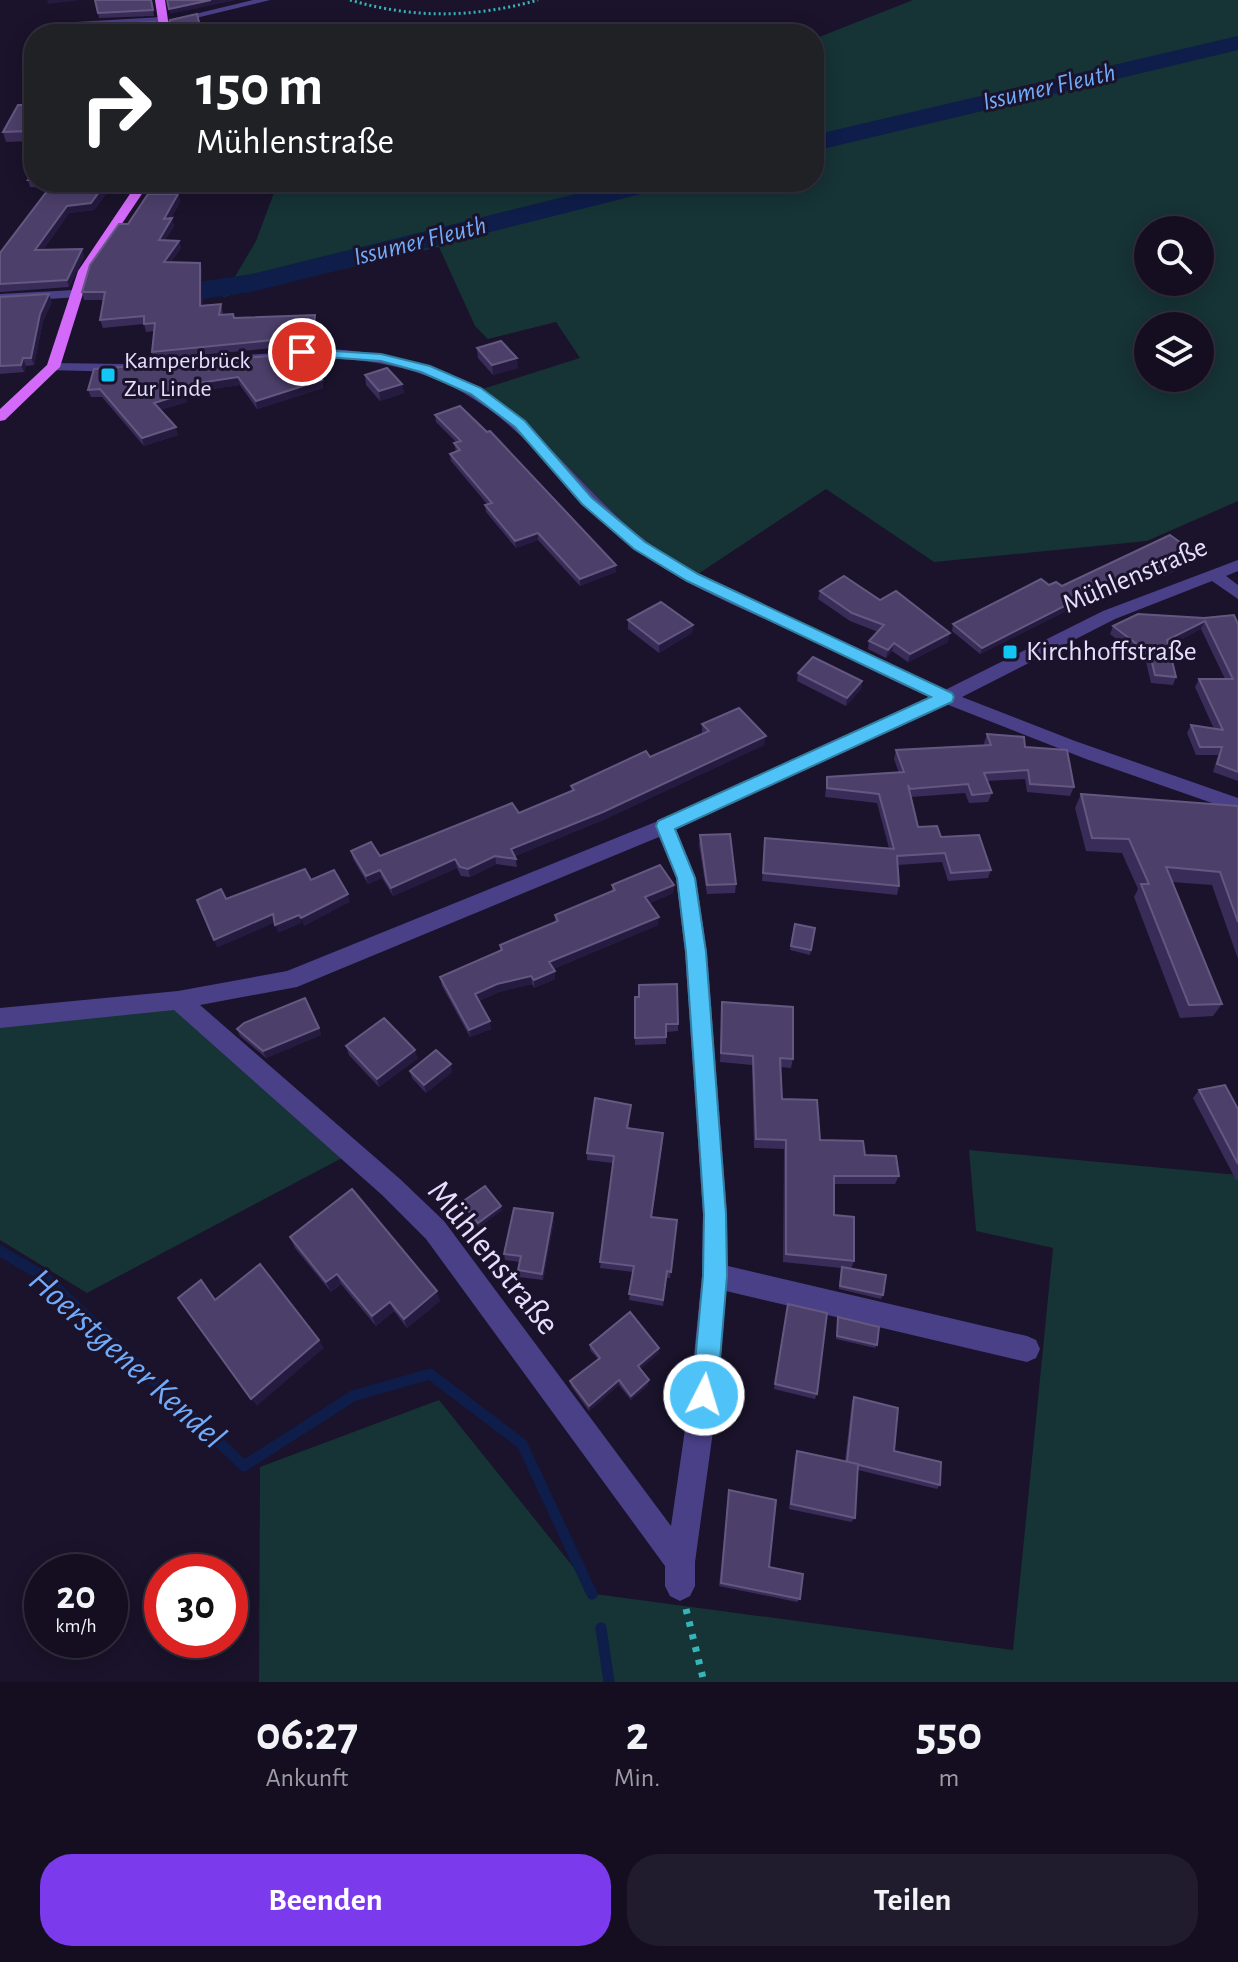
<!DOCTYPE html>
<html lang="de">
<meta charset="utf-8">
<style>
:root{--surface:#140e20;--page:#211c2d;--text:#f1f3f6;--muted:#9d9ca5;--line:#332e3e;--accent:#7c3aed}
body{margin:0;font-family:"Alegreya Sans",sans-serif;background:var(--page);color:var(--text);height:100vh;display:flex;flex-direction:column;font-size:30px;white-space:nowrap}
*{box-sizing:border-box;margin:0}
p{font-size:26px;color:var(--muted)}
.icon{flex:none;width:44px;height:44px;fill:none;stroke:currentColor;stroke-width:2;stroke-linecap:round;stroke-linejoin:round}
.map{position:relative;height:1682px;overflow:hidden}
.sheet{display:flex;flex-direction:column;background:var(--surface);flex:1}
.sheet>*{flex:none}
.banner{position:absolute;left:24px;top:24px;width:800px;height:168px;border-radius:32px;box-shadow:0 4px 20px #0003,0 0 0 2px var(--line);background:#202124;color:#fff;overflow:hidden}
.controls{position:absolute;left:1134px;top:216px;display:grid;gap:16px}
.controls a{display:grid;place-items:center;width:80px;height:80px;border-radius:50%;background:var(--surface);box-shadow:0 4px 20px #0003,0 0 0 2px var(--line);font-size:40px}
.speed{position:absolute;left:24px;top:1554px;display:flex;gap:16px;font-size:40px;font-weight:700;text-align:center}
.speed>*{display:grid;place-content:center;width:104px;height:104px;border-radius:50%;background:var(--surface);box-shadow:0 4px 20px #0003,0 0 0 2px var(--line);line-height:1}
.speed small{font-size:20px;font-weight:400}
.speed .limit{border:12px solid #d22;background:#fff;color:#111}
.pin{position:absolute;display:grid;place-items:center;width:68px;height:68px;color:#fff;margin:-34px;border:4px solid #fff;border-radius:50%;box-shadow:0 2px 8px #0007}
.me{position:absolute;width:88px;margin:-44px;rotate:5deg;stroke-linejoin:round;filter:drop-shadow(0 0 6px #0008)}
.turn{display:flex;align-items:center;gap:28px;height:168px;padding:0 40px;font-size:36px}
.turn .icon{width:104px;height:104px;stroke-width:2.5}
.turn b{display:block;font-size:56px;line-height:68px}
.eta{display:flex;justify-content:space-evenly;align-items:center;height:136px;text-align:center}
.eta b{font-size:48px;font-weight:700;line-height:56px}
.button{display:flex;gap:16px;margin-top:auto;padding:16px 40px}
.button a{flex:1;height:92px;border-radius:32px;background:var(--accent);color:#fff;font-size:32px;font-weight:700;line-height:92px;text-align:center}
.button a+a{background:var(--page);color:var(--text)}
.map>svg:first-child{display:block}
</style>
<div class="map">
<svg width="1238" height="1682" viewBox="0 0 1238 1682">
<rect width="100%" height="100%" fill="#1a132b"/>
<g fill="#163335" fill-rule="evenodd">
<path d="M913,0H1238V501L1147,541L934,562L826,489L692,578L639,545L476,391L580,358L556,322L488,339L475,326L439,247L223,297L256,241L278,182H814V39ZM1148,230H1200V282H1148ZM1148,326H1200V378H1148Z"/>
<path d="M178,1000L361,1148L87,1293L0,1240V1018Z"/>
<path d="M969,1150L1238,1175V1682H259L260,1467L439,1400L595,1594L1013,1650L1053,1248L976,1231Z"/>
</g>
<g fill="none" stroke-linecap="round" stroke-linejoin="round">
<g stroke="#0e1d49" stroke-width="11">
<path d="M0,1251L45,1277L244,1466L353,1396L430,1374L522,1444L592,1594"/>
<path d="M601,1628L609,1682"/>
</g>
<g fill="#0e1d49" fill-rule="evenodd">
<path d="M1238,36V50L814,151V135Z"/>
<path d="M624,182H669L665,188L252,292L183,302L172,299L168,293L172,287L183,284L252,274Z"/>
</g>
<path stroke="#36b4ba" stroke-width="3" stroke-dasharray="2 3" stroke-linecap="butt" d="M350,0C414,19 474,18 538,0"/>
<path stroke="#36b4ba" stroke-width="7" stroke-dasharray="5 8" stroke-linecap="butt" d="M686,1609L704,1682"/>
<g fill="#4a4088" fill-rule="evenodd">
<path d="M253,0H270L171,24L166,21Z"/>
<path d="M162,17L165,22L59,29L54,26L59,23Z"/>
<path d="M34,93V99L24,96L25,94Z"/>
<path d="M75,290L81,294L80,297L0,302V294Z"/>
<path d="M329,349C401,353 469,372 523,422C572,467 610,519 666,555C712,584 763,605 813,628C857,648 901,670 945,690L1103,611L1238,560V571L1226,576L1238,585V599L1212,581L1115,619L962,697L1075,741L1238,798V812L1086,759L946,704L676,829L696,878L707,952L727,1214L728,1266L1027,1336L1036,1340L1040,1349L1036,1358L1027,1362L726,1291L718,1395L695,1562V1586L690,1596L680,1601L670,1596L665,1586V1566L426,1239L382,1195L174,1010L0,1028V1008L178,991L287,971L658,821L929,697C885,677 842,655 798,634C743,609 686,586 636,550C588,515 555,466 511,427C406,334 291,359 164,369L157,365L164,361ZM659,837L676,878L685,952L703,1214L702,1276L690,1395L671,1526L444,1221L400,1179L200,1005L297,987Z"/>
<path d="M53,363L124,364L131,368L124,372L48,370L46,367Z"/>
</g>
<g fill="#d36af9" fill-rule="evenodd">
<path d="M155,0H165L170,34H160Z"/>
<path d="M138,182H150L90,271L60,367L5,420L0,421V409L47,365L78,271Z"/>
</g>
</g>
<g fill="#3a2c58">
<path d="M95,0H152L154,16L99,18Z"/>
<path d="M34,105V147H33L31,141L6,142L3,132Z"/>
<path d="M34,172V182H122L116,191H108L94,210L69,213L43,250L82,249L84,257L69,287L0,292V253L50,188L30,187L28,180Z"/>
<path d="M178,194L180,202L171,218L174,226L165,240L179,241L181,248L171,262L200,263L202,270V305L221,304L223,314L234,318L316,323L314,347H285L154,359L152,352L154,331L146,332L144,324L103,328L100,320L104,300H84L82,292L128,224Z"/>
<path d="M0,297L52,302L43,321L34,365L26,366L24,372L0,374Z"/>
<path d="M477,348L518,368L493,375L478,358Z"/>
<path d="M312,361L311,369L322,380L323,388L257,409L240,385L184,393L187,402L160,410L178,435L144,446L102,397H91L88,390Z"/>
<path d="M365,375L402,384L404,393L380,401L366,385Z"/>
<path d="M435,415L616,572L580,586L538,540L516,548L486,512L485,505L487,504L451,461L450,454L456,452L454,443L456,442L436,422Z"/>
<path d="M1170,535L1195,562L1164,576L1159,573L1089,606L1084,602L980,654L952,631L953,624L1049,585L1062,586Z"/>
<path d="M820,591L880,600L948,642L908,662L892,651L886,658L868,649L869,641L878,632L850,621L818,599Z"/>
<path d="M1138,614L1238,624V781L1213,772L1218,755H1196L1187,733L1191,725L1214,729L1195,687L1199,679H1225L1201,629L1169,646L1176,677L1173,685L1151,683L1146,662L1110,634L1113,626Z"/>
<path d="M628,620L693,625L692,633L659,653L628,629Z"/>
<path d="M798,673L862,681L861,689L846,706L797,681Z"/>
<path d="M702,724L764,745L603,820L515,856L517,867L496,864L470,877L461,876L457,868L393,896L382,878L368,884L353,859L351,851L380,856L519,813L572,791L571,786L650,757L703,734L702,733Z"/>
<path d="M987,734L1025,747L1074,787L1070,796L1027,792L1025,779L987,781L992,793L988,802L969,803L965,793L911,797L918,827L941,837L991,870L988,878L948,881L942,862L898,865L899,886L897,895L762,881L765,838L889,848L877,803L825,797L827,777L899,773L894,759L896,750L985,745L984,743Z"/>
<path d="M1081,794L1238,806V959L1212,885L1172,882L1222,1004L1213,1016L1180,1018L1134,897L1138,889L1122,853L1086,851L1075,808Z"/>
<path d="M700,835L736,884L735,893L707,894L699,845Z"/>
<path d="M612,885H674L673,893L650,903L658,925L553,969L555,971V979L534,988L532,984L499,992L479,1001L491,1029L470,1037L442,986L440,977L500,950V945L555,922V915L612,891Z"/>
<path d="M795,924L811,950L810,955L790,950Z"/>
<path d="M635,997H639L678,1024V1031L666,1032V1044L635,1045Z"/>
<path d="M722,1002L793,1059L791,1068L780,1067L782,1099L820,1140L865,1155L899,1176L895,1184H834V1215L854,1261L851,1269L883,1295L881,1299L839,1289L841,1268L783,1262L784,1149L754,1148L752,1065L720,1062Z"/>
<path d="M319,1028L321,1035L266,1058L240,1036L237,1029Z"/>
<path d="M346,1046L418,1058L379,1087L349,1055Z"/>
<path d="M410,1071L452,1072L426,1093L412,1078Z"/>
<path d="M1199,1090L1238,1109V1180H1236L1193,1098Z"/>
<path d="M631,1105L628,1128L663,1140L652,1217L677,1220L670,1278H666L663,1306L629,1300L633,1272L600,1268L613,1163L587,1160V1153Z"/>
<path d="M462,1202L502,1210L479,1227L463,1206Z"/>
<path d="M554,1220L543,1280L519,1277L518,1270L520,1262L505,1260L504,1254Z"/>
<path d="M290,1237L440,1301L407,1328L394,1311L376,1326L341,1284L331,1292L295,1248Z"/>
<path d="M788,1304L817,1394L815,1399L774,1389Z"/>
<path d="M838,1317L877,1345L875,1348L836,1339Z"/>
<path d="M590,1345L659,1353L640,1369L648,1385L631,1400L619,1385L589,1411L571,1386L570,1381L598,1359L590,1350Z"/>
<path d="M854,1397L894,1451L940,1485L937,1489L858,1470L855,1518L851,1522L789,1509L795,1456L797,1451L845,1461L852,1401Z"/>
<path d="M729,1490L769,1567L800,1599L797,1602L719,1586Z"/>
</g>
<g fill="#251a3f">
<path d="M47,0H81L48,4Z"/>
<path d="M211,0H237L170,14L169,9Z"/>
<path d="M115,182H122L116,191L114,184Z"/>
<path d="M105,184L108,191L94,210L69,213L38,257L35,250L67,206Z"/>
<path d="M178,194L180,202L166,226L164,219Z"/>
<path d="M172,218L174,226L161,247L159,240Z"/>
<path d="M179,241L181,248L166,269L164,262Z"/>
<path d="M82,249L84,257L69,287L67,280Z"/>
<path d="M200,263L202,270L203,313L200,306Z"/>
<path d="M49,294L52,302L43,321L34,365L31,358L40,314Z"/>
<path d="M315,315L316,323L314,347L312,340Z"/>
<path d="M23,358L26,366L24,372L21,365Z"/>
<path d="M517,358L518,368L493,375L492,365Z"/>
<path d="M238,377L240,385L181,393L179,386Z"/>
<path d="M322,380L323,388L257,409L256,401Z"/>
<path d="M402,384L404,393L380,401L379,391Z"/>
<path d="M184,394L187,402L157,411L154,403Z"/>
<path d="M176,427L178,435L144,446L142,438Z"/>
<path d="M538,533V540L516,548L515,541Z"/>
<path d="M1198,555L1195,562L1164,576L1167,570Z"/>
<path d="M616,565V572L580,586V579Z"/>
<path d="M1162,566L1159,573L1089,606L1091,599Z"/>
<path d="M1086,595L1084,602L980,654L982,648Z"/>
<path d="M1205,621L1201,629L1164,649L1167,640Z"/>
<path d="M693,625L692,633L659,653V644Z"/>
<path d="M950,633L948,642L908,662L910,654Z"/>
<path d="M894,643L892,651L886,658L888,650Z"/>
<path d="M862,681L861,689L846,706L847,698Z"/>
<path d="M766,736L764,745L603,820L512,857L511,849Z"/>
<path d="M495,856L496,864L470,877L468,869Z"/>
<path d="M455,859L457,868L393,896L391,888Z"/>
<path d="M380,870L382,878L368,884L366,876Z"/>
<path d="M674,885L673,893L645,905V897Z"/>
<path d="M348,894L350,902L304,926L301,918Z"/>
<path d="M273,914L276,922L217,948L214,940Z"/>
<path d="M299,915L302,923L278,933L275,925Z"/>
<path d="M659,917L658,925L550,970L549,962Z"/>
<path d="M555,971V979L534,988V980Z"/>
<path d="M531,976L532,984L499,992L477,1002L475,994L497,984Z"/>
<path d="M490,1021L491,1029L470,1037L469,1030Z"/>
<path d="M319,1028L321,1035L266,1058L263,1051Z"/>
<path d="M415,1050L418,1058L379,1087L377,1079Z"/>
<path d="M451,1064L452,1072L426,1093L424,1085Z"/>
<path d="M501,1206L502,1210L479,1227L478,1223Z"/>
<path d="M553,1213L554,1220L543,1280L542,1274Z"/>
<path d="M337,1274L341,1284L331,1292L326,1282Z"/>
<path d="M437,1291L440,1301L407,1328L404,1319Z"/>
<path d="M390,1302L394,1311L376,1326L372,1316Z"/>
<path d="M319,1340L324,1348L257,1406L251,1399Z"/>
<path d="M659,1348V1353L638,1371V1366Z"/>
<path d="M619,1380V1385L589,1411V1406Z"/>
<path d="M649,1380L648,1385L631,1400V1396Z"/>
</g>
<g fill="#4c3f6a" stroke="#645881" stroke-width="2">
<path d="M95,0H151L153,10L98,13Z"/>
<path d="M167,0H211L169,9Z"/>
<path d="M197,14L202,34H84L92,33L95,25L155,22L157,30L169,31L170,20Z"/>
<path d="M18,105H34V128L32,131L3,132Z"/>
<path d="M34,172V180H28Z"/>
<path d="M54,182H115L114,184H105L91,203L67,206L35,250L82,249L67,280L0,284V253Z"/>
<path d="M148,194H178L164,219L172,218L159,240L179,241L164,262L200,263V306L221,304L219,315L233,314L234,318L315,315L312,340L283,339L152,352L155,323L144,324V316L100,320L105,292H82L90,265L119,224H128Z"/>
<path d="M49,294L40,314L31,358H23L21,365L0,366V297Z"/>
<path d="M501,341L517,358L492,365L477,348Z"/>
<path d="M311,353L309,367L322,380L256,401L238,377L179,386L184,394L154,403L176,427L142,438L100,389L88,390L94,369Z"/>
<path d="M387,368L402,384L379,391L365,375Z"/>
<path d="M460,406L487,432L490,431L616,565L580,579L538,533L515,541L485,505L492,503L450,454L460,450L454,443L461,441L435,415Z"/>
<path d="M1170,535L1198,555L1167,570L1162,566L1091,599L1086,595L982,648L953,624L1041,579L1049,585L1056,582L1062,586Z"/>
<path d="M844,576L880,600L896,591L950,633L910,654L894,643L888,650L869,641L884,625L852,613L820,591Z"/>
<path d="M661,602L693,625L659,644L628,620Z"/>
<path d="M1138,614L1204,618L1234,615L1238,624V772L1217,764L1222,747H1200L1191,725L1223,730L1199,679H1233L1205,621L1167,640L1176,677L1155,675L1150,654L1113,626Z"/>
<path d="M813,657L862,681L847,698L798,673Z"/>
<path d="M739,708L766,736L603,812L511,849L516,859L495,856L468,869L460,867L455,859L391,888L380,870L366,876L351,851L371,842L380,856L512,803L519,813L574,790L571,786L646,751L650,757L709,731L702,724Z"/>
<path d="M987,734L1024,737L1025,747L1067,750L1074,787L1030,784L1028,770L984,773L992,793L972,795L968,784L910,789L908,785L918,827L937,826L941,837L979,835L991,870L951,873L945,853L897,856L899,886L763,873L765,838L894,849L879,794L827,788V777L904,772L896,750L991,745Z"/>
<path d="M1081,794L1238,806V922L1220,872L1166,867L1222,1004L1189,1005L1141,884H1149L1129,839L1092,838Z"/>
<path d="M730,834L736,884L707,885L700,835Z"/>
<path d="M660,865L674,885L645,897L659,917L549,962L555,971L534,980L531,976L497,984L475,994L490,1021L469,1030L440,977L502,950L500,945L558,921L555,915L615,890L612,885Z"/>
<path d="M305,869L311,880L334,870L348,894L301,918L299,915L275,925L273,914L214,940L197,900L221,889L226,899Z"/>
<path d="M795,924L815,928L811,950L791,946Z"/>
<path d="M677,984L678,1024H666V1037L635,1038V997H639V985Z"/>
<path d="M305,998L319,1028L263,1051L237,1029L244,1023Z"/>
<path d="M722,1002L793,1007V1059L780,1058L782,1099L817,1100L820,1140L863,1141L865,1155L896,1156L899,1176H834V1215L854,1217V1261L786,1254V1140L756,1139L753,1056L721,1053Z"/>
<path d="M384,1018L415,1050L377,1079L346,1046Z"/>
<path d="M436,1050L451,1064L424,1085L410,1071Z"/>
<path d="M1225,1085L1238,1109V1164L1199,1090Z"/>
<path d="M595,1098L631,1105L627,1128L663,1133L651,1217L677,1220L671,1272L667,1271L663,1300L629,1294L634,1266L600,1262L614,1156L587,1153Z"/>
<path d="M485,1186L501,1206L478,1223L462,1202Z"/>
<path d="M352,1189L437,1291L404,1319L390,1302L372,1316L337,1274L326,1282L290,1237Z"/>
<path d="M514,1208L553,1213L542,1274L518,1270L521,1256L504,1254Z"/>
<path d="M260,1264L319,1340L251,1399L178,1298L201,1280L215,1300Z"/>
<path d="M842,1267L886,1275L883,1295L840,1286Z"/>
<path d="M788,1304L827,1313L817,1394L775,1384Z"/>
<path d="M630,1312L659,1348L638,1366L649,1380L631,1396L619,1380L589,1406L570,1381L600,1358L590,1345Z"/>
<path d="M838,1317L879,1327L877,1345L837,1336Z"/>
<path d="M854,1397L898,1408L894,1451L941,1462L940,1485L847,1462Z"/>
<path d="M797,1451L858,1464L855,1518L791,1504Z"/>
<path d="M729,1490L776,1500L769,1567L803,1574L800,1599L721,1583Z"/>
</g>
<path fill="#4fc3f7" stroke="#337fa1" stroke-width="2" d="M302,349L381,354L430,366L481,388L525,421L592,498L645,542L698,574L952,693L954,697L952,702L675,829L695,878L706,952L726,1214L727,1276L717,1395L713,1404L704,1408L695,1404L692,1395L703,1276L704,1214L698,1125L686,952L677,878L656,826L658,821L931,697L687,581L634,549L582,504L515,427L471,394L421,372L381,361L298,355V350Z"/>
<g fill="#13c7f5" stroke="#1a132b" stroke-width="3">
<rect x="100" y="367" width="16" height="16" rx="4"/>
<rect x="1002" y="644" width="16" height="16" rx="4"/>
</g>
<g text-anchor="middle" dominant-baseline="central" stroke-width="6" stroke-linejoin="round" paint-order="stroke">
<g font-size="24" fill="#e5defe" stroke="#1a132b" text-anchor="start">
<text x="124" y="361">Kamperbrück<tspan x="124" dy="28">Zur Linde</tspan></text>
</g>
<g font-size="26" font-style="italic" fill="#71abf9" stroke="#1a132b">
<text transform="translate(1049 87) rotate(-13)">Issumer Fleuth</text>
<text transform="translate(420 241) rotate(-14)">Issumer Fleuth</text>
</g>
<g font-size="28" fill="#e5defe" stroke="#1a132b">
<text transform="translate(1135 576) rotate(-23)">Mühlenstraße</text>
</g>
<g font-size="28" fill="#e5defe" stroke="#1a132b" text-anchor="start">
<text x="1026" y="652">Kirchhoffstraße</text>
</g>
<g font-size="34" fill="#e5defe" stroke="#1a132b">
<text transform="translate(493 1258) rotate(51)">Mühlenstraße</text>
</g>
<g font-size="36" font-style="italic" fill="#71abf9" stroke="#1a132b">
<text transform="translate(127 1359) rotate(42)">Hoerstgener Kendel</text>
</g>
</g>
</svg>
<div class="controls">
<a><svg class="icon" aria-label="search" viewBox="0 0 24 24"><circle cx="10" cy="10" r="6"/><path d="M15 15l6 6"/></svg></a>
<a><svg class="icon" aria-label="layers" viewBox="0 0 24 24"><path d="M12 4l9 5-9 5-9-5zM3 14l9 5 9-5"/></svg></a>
</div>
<div class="speed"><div>20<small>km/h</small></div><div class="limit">30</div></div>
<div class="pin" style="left:302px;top:352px;background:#d93025"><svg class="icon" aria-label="arrive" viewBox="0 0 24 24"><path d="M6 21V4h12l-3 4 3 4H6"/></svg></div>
<svg class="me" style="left:704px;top:1395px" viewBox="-20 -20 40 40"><circle r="17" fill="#4fc3f7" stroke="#fff" stroke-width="3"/><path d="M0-11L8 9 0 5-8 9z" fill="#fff"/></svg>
<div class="banner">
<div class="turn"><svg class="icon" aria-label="right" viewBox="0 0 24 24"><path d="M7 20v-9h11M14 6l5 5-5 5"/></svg><div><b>150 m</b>Mühlenstraße</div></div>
</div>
</div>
<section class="sheet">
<div class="eta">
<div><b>06:27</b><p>Ankunft</p></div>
<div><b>2</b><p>Min.</p></div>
<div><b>550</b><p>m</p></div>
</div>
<div class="button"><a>Beenden</a><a>Teilen</a></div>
</section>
